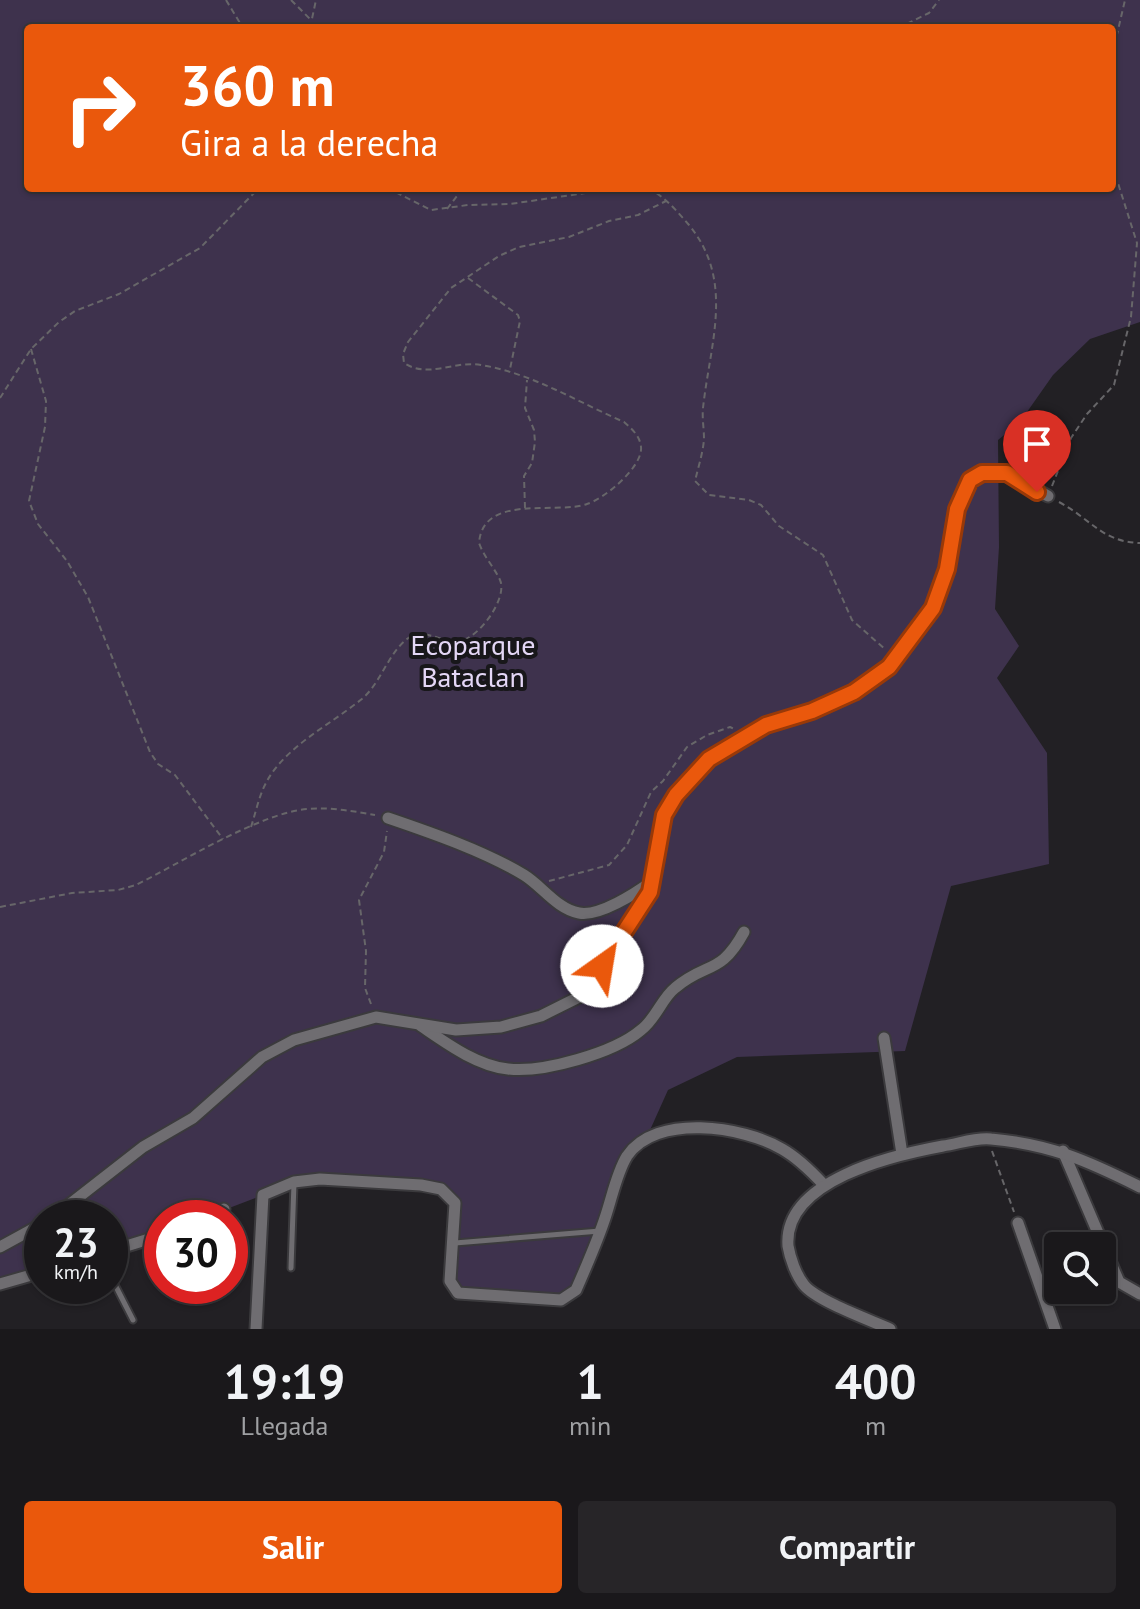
<!DOCTYPE html>
<html lang="es">
<style>
:root{--surface:#1a181b;--page:#272528;--text:#f1f3f6;--muted:#9fa0a3;--line:#38373a;--accent:#ea580c}
body{margin:0;font-family:"PT Sans",sans-serif;background:var(--page);color:var(--text);height:100vh;display:flex;flex-direction:column;font-size:30px;white-space:nowrap}
*{box-sizing:border-box;margin:0}
p{font-size:26px;color:var(--muted)}
.icon{flex:none;width:44px;height:44px;fill:none;stroke:currentColor;stroke-width:2;stroke-linecap:round;stroke-linejoin:round}
.map{position:relative;height:1329px;overflow:hidden}
.sheet{display:flex;flex-direction:column;background:var(--surface);flex:1}
.sheet>*{flex:none}
.banner{position:absolute;left:24px;top:24px;width:1092px;height:168px;border-radius:8px;box-shadow:0 2px 6px #0004,0 0 0 2px var(--line);background:#ea580c;color:#fff;overflow:hidden}
.buttons{position:absolute;left:1044px;top:1232px;display:grid;gap:16px}
.buttons a{display:grid;place-items:center;width:72px;height:72px;border-radius:8px;background:var(--surface);box-shadow:0 2px 6px #0004,0 0 0 2px var(--line);font-size:40px}
.speed{position:absolute;left:24px;top:1200px;display:flex;gap:16px;font-size:40px;font-weight:700;text-align:center}
.speed>*{display:grid;place-content:center;width:104px;height:104px;border-radius:50%;background:var(--surface);box-shadow:0 2px 6px #0004,0 0 0 2px var(--line);line-height:1}
.speed small{font-size:20px;font-weight:400}
.speed .limit{border:12px solid #d22;background:#fff;color:#111}
.pin{position:absolute;display:grid;place-items:center;width:68px;height:68px;color:#fff;margin:-82px -34px;border-radius:50% 50% 50% 0;rotate:-45deg;box-shadow:0 0 8px #0007}
.pin .icon{rotate:45deg}
.me{position:absolute;width:88px;margin:-44px;rotate:32deg;stroke-linejoin:round;filter:drop-shadow(0 0 6px #0008)}
.turn{display:flex;align-items:center;gap:28px;height:168px;padding:0 24px;font-size:36px}
.turn .icon{width:104px;height:104px;stroke-width:2.5}
.turn b{display:block;font-size:56px;line-height:68px}
.eta{display:flex;justify-content:space-evenly;align-items:center;height:136px;text-align:center}
.eta b{font-size:48px;font-weight:700;line-height:56px}
.action{display:flex;gap:16px;margin-top:auto;padding:16px 24px}
.action a{flex:1;height:92px;border-radius:8px;background:var(--accent);color:#fff;font-size:32px;font-weight:700;line-height:92px;text-align:center}
.action a+a{background:var(--page);color:var(--text)}
.map>svg:first-child{display:block}
</style>
<div class="map">
<svg width="1140" height="1329" viewBox="0 0 1140 1329">
<rect width="100%" height="100%" fill="#222024"/>
<path fill="#3e324d" fill-rule="evenodd" d="M0,0H1140V322L1090,339L1053,375L1020,422L998,440L999,547L995,609L1019,646L997,678L1047,753L1049,864L951,886L905,1051L737,1057L668,1090L646,1139L633,1149L570,1296L453,1289L455,1203L441,1189L320,1179L263,1195L203,1218H162V1235L110,1251V1218H42V1272L0,1284ZM28,28H1112V188H28Z"/>
<g fill="none" stroke-linecap="round" stroke-linejoin="round">
<defs>
<g id="service">
<path d="M455,1243L600,1231"/>
<path d="M291,1268L294,1183"/>
<path d="M110,1275L133,1320"/>
</g>
<g id="minor">
<path d="M388,818C432,833 484,851 524,875C542,886 557,909 579,913C599,917 636,893 651,882"/>
<path d="M421,1026C446,1043 477,1066 508,1069C543,1073 614,1053 641,1030C656,1019 662,998 675,988C707,961 720,976 744,932"/>
<path d="M884,1038L902,1154"/>
<path d="M1063,1151L1119,1282L1140,1294"/>
<path d="M52,1218L143,1147L193,1118L262,1057L294,1040L376,1017L456,1030L501,1027L541,1016L579,997L594,983L610,949L650,892L664,815L676,795L709,759L766,725L812,711L854,692L889,667L925,623L947,569L957,509L970,480L982,473H1007L1048,496"/>
<path d="M203,1218L224,1209"/>
<path d="M1018,1223L1055,1329"/>
<path d="M0,1247L42,1224"/>
<path d="M110,1251L162,1235"/>
<path d="M0,1284L42,1272"/>
<path d="M256,1329L263,1195L294,1182L320,1179L421,1185L441,1189L455,1203L450,1281L458,1293L561,1300L576,1290C587,1265 598,1240 606,1215C612,1197 617,1172 627,1156C656,1113 743,1126 782,1149C798,1158 811,1171 824,1185"/>
<path d="M890,1329C870,1320 817,1301 804,1285C796,1275 790,1258 788,1246C783,1180 894,1155 943,1146C958,1144 976,1137 991,1139C1050,1144 1088,1161 1140,1187"/>
</g>
</defs>
<use href="#service" stroke="#3b3a3d" stroke-width="9"/>
<use href="#minor" stroke="#3b3a3d" stroke-width="15"/>
<g stroke="#676669" stroke-width="2" stroke-dasharray="6 4" stroke-linecap="butt">
<path d="M226,0L243,28"/>
<path d="M291,0L312,21"/>
<path d="M310,28L316,0"/>
<path d="M898,28L929,13L939,0"/>
<path d="M1112,56L1125,0"/>
<path d="M387,188L431,210L468,205L510,204L620,188"/>
<path d="M648,188C664,196 677,211 689,225C735,281 710,343 703,408C702,418 704,429 704,439C703,453 698,468 695,481L709,495L749,500L761,505L779,526L823,555L852,620L886,650"/>
<path d="M447,209L463,188"/>
<path d="M468,278L518,315L520,321L510,369"/>
<path d="M31,349L46,401L45,427L29,501L38,524L67,561L88,597L150,752L158,764L175,775L223,839"/>
<path d="M0,398L31,349L59,322L75,311L119,294L200,248L259,188"/>
<path d="M1052,486L1071,438L1087,414L1114,385L1131,317L1137,243L1117,180L1112,154"/>
<path d="M1059,502C1091,519 1102,542 1140,543"/>
<path d="M525,508L524,476L532,463L535,442L534,430L525,408L527,380"/>
<path d="M251,827C256,812 259,795 267,781C286,746 333,723 363,698C381,682 388,654 407,639C424,626 442,644 460,641C479,638 508,598 500,580C494,567 484,557 479,543C483,493 556,515 587,504C604,499 643,467 641,447C640,436 632,429 624,422C578,402 531,373 481,365C455,360 428,379 404,363L403,354L408,342L451,288L499,256L519,247L569,237L609,221L638,215L666,201"/>
<path d="M549,881L609,865L627,845L651,792L663,781L687,747L707,735L730,727L734,729"/>
<path d="M0,907L72,893L118,890L136,885C180,863 260,813 307,809C331,807 352,811 375,815"/>
<path d="M371,1004L365,988L366,951L359,900L384,852L387,831"/>
<path d="M992,1151L1014,1212"/>
</g>
<use href="#service" stroke="#6f6d71" stroke-width="5"/>
<use href="#minor" stroke="#6f6d71" stroke-width="11"/>
</g>
<g fill="none" stroke-linecap="round" stroke-linejoin="round">
<defs>
<path id="route" d="M602,966L650,892L664,815L676,795L709,759L766,725L812,711L854,692L889,667L933,608L947,569L957,509L970,480L982,473H1007L1037,492"/>
</defs>
<use href="#route" stroke="#983908" stroke-width="20"/>
<use href="#route" stroke="#ea580c" stroke-width="14"/>
</g>
<g text-anchor="middle" dominant-baseline="central" stroke-width="8" stroke-linejoin="round" paint-order="stroke">
<g font-size="28" fill="#e4d7f6" stroke="#18171a">
<text x="473" y="644">Ecoparque<tspan x="473" dy="32">Bataclan</tspan></text>
</g>
</g>
</svg>
<div class="buttons">
<a><svg class="icon" aria-label="search" viewBox="0 0 24 24"><circle cx="10" cy="10" r="6"/><path d="M15 15l6 6"/></svg></a>
</div>
<div class="speed"><div>23<small>km/h</small></div><div class="limit">30</div></div>
<div class="pin" style="left:1037px;top:492px;background:#d93025"><svg class="icon" aria-label="arrive" viewBox="0 0 24 24"><path d="M6 21V4h12l-3 4 3 4H6"/></svg></div>
<svg class="me" style="left:602px;top:966px" viewBox="-20 -20 40 40"><circle r="19" fill="#fff"/><path d="M0-13L10 11 0 6-10 11z" fill="#ea580c"/></svg>
<div class="banner">
<div class="turn"><svg class="icon" aria-label="right" viewBox="0 0 24 24"><path d="M7 20v-9h11M14 6l5 5-5 5"/></svg><div><b>360 m</b>Gira a la derecha</div></div>
</div>
</div>
<section class="sheet">
<div class="eta">
<div><b>19:19</b><p>Llegada</p></div>
<div><b>1</b><p>min</p></div>
<div><b>400</b><p>m</p></div>
</div>
<div class="action"><a>Salir</a><a>Compartir</a></div>
</section>
